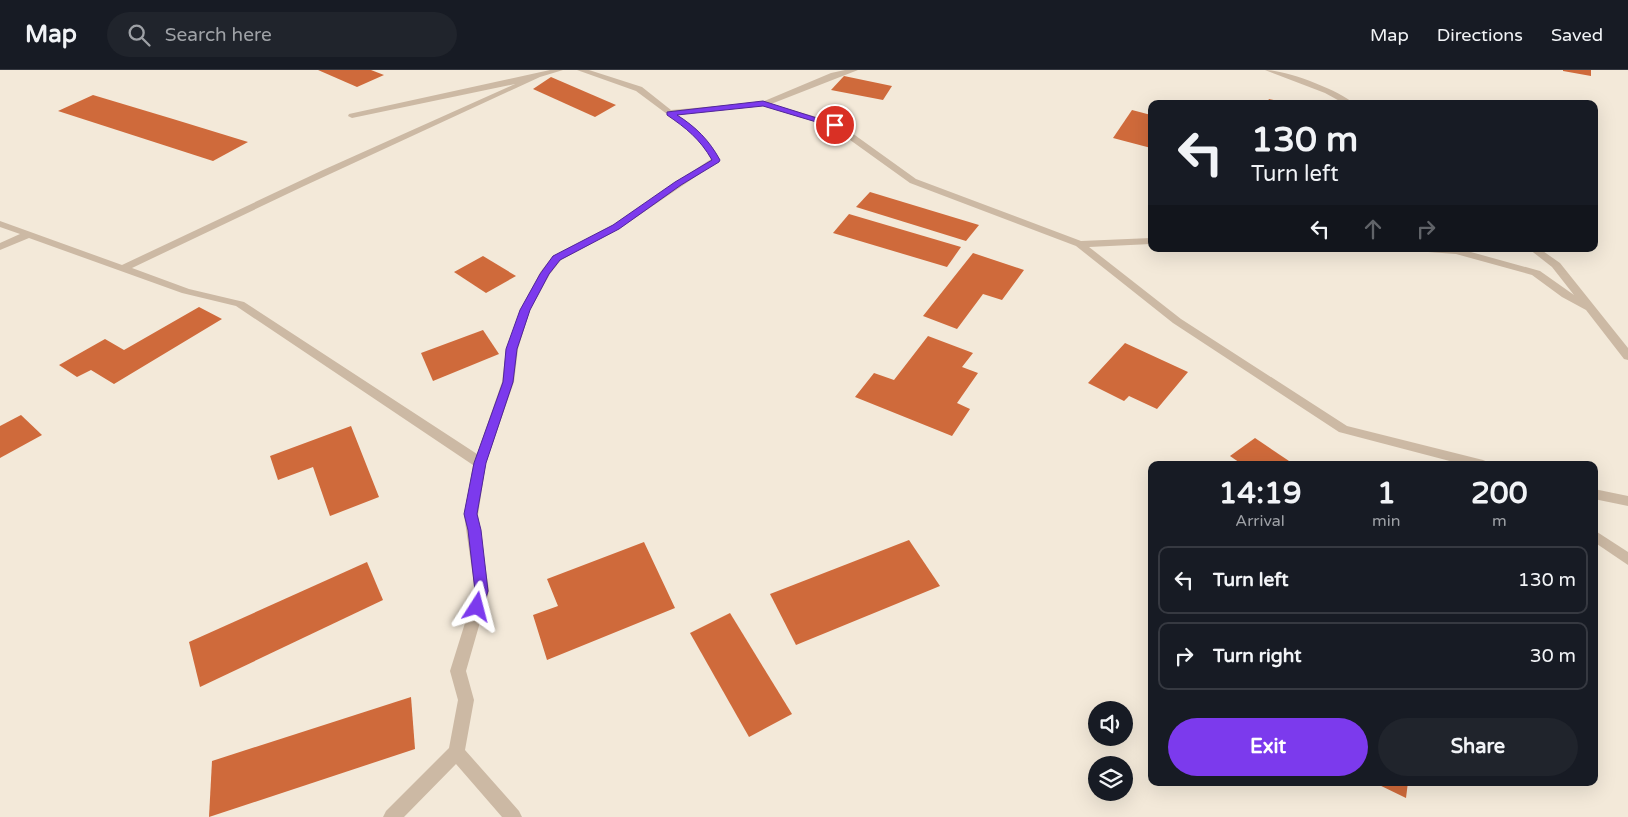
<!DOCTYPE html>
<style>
:root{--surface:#171b24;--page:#20242c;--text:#f1f3f6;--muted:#9ea1a6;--line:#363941;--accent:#7c3aed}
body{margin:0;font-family:"Varela Round",sans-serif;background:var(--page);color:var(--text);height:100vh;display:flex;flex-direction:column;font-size:19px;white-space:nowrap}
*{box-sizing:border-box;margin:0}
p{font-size:16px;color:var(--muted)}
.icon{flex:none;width:28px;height:28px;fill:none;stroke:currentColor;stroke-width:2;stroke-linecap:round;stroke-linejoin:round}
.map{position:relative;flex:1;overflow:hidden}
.panel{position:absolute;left:1148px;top:391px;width:450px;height:325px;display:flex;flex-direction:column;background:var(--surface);border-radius:10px;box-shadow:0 5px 20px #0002}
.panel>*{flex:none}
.guide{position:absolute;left:1148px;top:30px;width:450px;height:152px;border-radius:10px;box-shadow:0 5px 20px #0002;background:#171b24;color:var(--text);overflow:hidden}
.tools{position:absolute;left:1088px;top:631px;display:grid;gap:10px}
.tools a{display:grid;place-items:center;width:45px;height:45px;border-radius:50%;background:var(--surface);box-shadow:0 5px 20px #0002;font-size:25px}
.pin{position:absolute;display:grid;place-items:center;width:42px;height:42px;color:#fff;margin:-21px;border:2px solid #fff;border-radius:50%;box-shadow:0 1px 5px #0007}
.me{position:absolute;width:55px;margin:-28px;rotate:9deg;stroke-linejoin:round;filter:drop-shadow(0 0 4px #0008)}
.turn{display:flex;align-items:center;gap:18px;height:105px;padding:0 20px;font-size:22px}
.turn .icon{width:65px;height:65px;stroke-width:2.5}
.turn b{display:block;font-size:35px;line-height:42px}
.lanes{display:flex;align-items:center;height:48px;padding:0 20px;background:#0003;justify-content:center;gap:25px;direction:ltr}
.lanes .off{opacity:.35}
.eta{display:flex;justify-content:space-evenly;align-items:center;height:85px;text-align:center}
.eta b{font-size:30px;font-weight:800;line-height:35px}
.primary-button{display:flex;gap:10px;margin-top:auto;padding:10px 20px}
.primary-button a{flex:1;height:58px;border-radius:30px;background:var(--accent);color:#fff;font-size:20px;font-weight:800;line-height:58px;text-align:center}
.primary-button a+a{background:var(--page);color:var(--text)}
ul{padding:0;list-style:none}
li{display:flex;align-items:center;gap:15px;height:68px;margin:0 10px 8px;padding:0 10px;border:2px solid var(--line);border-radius:10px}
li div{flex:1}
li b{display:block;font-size:19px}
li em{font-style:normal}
header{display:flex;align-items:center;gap:30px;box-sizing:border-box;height:70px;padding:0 25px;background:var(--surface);border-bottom:1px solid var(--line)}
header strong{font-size:24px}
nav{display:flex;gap:28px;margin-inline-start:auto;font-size:18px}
.search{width:350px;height:45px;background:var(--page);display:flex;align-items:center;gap:12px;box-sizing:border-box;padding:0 18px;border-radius:28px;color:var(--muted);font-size:19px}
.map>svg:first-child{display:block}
</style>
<header>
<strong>Map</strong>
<div class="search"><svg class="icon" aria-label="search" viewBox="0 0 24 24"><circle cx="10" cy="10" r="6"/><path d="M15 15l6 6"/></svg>Search here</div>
<nav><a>Map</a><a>Directions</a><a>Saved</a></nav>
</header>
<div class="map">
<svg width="1628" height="747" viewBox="0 0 1628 747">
<rect width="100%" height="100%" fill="#f3e9d9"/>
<g fill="#cf6a3b">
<path d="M318,0H371L384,5L357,17Z"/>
<path d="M1563,0H1591V6L1563,1Z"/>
<path d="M844,6L892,16L883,30L831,20Z"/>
<path d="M551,7L616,35L595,47L533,19Z"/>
<path d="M93,25L173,49L248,72L213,91L58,41Z"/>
<path d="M1269,29L1288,33V34H1266Z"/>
<path d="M1132,40L1151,45V78L1113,68Z"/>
<path d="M870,122L979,155L966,171L856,137Z"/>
<path d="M849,144L961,177L947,197L833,163Z"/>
<path d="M973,183L1024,200L1002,230L983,224L957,259L923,246Z"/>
<path d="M483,186L516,206L486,223L454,202Z"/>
<path d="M199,237L222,249L114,314L91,300L77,307L59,295L105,269L124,280Z"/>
<path d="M483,260L499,284L433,311L421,283Z"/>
<path d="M928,266L973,283L962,297L978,303L957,333L970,339L952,366L855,327L874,303L894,310Z"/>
<path d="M1125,273L1188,302L1157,339L1129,326L1124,331L1088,313Z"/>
<path d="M21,345L42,365L0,388V356Z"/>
<path d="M351,356L379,427L330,446L313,397L278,410L270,386Z"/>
<path d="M1255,368L1295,395H1243L1230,386Z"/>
<path d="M909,470L940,516L796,575L770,524Z"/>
<path d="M644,472L675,538L547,590L533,545L558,536L547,509Z"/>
<path d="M367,492L383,530L200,617L189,572Z"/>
<path d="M730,543L792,644L749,667L690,563Z"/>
<path d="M411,627L415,679L209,747L212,691Z"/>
<path d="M1373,712H1408L1406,728Z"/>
</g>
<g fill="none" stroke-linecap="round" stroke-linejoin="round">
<g fill="#ccb9a4" fill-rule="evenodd">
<path d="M550,0H563L540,7L304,116L132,198L189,219L244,232L477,384L502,312L506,279L520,240L541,201L553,186L613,155L711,89L702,74L687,59L636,21L577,0H589L642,17L671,40L762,32L831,3L845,0H858L771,34L838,53L916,109L1081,171L1151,168V174L1089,177L1181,249L1347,356L1483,390L1488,392L1489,395H1465L1339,362L1173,253L1076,176L910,113L832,57L763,36L677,45C696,57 709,70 720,90L619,159L561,190L550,204L530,240L518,279L514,312L486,393L478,445L489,521L466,601L474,630L465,680L519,741L522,747H502L456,694L404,747H383L386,741L449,678L458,630L450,601L475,521L464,445L473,395L236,236L182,223L29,168L0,180V173L20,164L0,157V151L122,195L323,100L515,14L352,48L348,46L349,44Z"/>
<path d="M1265,0C1287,0 1338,20 1355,34H1345L1325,23Z"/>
<path d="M1423,179H1460L1540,201L1574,225L1552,197L1529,179H1540L1560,193L1628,278V290L1624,289L1586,240L1562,227L1532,205L1456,184L1428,182Z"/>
<path d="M1594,419L1628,426V436L1594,429Z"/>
<path d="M1594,460L1628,482V495L1594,472Z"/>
</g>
</g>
<path fill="#7c3aed" stroke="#51269a" d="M763,31L839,55L833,57L763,36L677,45C696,57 709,70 720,90L719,92L681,115L619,159L560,190L549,204L530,240L517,279L513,312L486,393L477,444L481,460L488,521L482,541L477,543L472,541L470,537L475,521L468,460L464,444L474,393L503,312L506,279L520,240L540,204L553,186L613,155L675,112L712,90C700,69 686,58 667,45V42Z"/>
</svg>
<div class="tools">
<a><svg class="icon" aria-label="sound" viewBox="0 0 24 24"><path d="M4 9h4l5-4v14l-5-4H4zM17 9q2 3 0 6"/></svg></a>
<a><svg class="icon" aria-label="layers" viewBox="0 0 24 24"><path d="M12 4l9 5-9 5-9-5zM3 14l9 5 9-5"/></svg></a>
</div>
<div class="pin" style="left:835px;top:55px;background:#d93025"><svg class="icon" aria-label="arrive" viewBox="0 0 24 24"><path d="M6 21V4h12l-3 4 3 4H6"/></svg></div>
<svg class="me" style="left:477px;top:537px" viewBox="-20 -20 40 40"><path d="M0-17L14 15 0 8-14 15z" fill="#7c3aed" stroke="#fff" stroke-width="4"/></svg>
<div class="guide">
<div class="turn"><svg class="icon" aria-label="left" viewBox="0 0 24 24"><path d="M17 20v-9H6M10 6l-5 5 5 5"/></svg><div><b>130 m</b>Turn left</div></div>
<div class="lanes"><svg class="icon" aria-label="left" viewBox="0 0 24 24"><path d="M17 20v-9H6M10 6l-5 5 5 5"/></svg><svg class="icon off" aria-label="ahead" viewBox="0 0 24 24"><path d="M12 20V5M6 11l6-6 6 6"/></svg><svg class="icon off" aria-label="right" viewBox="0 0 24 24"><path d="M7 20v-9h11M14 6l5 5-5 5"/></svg></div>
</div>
<section class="panel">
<div class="eta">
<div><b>14:19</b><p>Arrival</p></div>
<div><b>1</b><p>min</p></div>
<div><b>200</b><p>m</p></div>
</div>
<ul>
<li><svg class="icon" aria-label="left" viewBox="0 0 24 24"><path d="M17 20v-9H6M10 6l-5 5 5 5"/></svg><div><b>Turn left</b></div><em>130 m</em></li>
<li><svg class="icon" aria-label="right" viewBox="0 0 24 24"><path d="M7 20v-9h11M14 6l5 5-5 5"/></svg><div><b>Turn right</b></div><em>30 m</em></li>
</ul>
<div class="primary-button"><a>Exit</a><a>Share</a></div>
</section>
</div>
